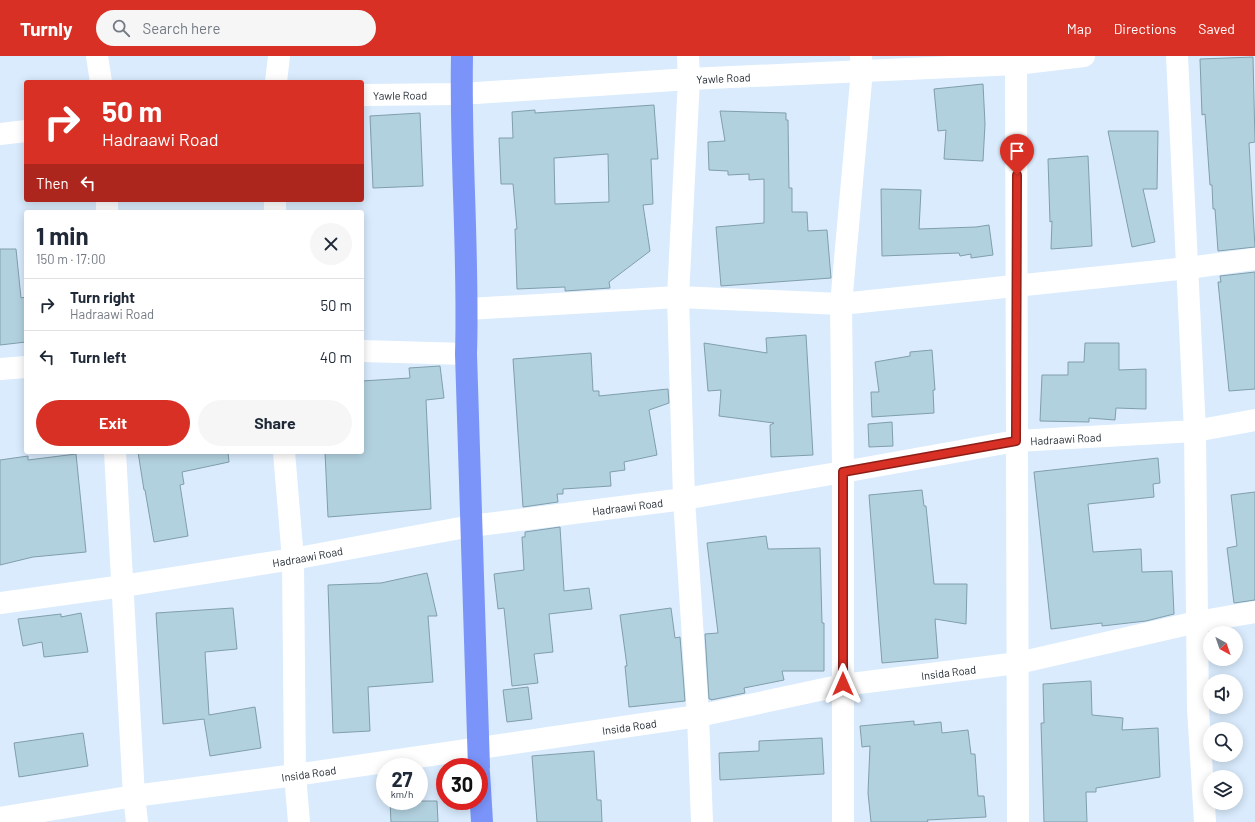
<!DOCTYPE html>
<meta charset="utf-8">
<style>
:root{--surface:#fff;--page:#f6f6f7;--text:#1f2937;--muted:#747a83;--line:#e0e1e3;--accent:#d93025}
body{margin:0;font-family:Barlow,sans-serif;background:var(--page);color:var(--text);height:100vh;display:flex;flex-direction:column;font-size:15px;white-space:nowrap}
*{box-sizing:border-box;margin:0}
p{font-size:13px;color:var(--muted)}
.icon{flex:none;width:22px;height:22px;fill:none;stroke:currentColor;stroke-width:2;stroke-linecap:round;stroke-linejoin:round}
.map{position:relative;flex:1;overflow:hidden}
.details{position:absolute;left:24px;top:154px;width:340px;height:244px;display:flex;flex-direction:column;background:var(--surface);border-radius:4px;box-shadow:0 2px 10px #0003}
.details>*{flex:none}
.top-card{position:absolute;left:24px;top:24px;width:340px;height:122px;border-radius:4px;box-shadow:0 2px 10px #0003;background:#d93025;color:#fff;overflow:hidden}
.needle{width:26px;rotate:140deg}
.controls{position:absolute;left:1203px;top:570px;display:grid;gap:8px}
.controls a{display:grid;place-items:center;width:40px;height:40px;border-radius:50%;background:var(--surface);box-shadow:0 2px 10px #0003;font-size:20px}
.speed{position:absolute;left:376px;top:702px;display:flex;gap:8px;font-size:20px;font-weight:700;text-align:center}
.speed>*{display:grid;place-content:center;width:52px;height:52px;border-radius:50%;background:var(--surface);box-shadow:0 2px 10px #0003;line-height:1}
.speed small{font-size:10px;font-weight:400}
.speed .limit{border:6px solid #d22;background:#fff;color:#111}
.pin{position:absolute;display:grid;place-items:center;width:34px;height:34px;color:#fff;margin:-41px -17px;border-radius:50% 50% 50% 0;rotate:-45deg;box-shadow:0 0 4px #0007}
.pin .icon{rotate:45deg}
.me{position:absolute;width:44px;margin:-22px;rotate:0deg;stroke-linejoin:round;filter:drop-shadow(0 0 3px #0008)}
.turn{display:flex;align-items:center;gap:14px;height:84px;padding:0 12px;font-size:18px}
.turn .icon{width:52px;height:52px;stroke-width:2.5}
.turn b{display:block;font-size:28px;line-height:34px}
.then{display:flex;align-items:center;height:38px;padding:0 12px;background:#0003;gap:8px;font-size:15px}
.round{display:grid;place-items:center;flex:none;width:42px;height:42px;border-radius:21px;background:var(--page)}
.head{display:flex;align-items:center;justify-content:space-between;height:68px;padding:0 12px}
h1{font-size:24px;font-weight:700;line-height:30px}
.cta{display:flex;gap:8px;margin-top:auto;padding:8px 12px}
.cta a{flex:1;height:46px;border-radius:24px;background:var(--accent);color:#fff;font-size:16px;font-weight:700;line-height:46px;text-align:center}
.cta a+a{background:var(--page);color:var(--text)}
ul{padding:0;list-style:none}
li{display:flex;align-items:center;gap:12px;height:52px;padding:0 12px;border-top:1px solid var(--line)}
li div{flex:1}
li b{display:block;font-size:15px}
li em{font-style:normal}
header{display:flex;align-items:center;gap:24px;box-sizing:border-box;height:56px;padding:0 20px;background:var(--accent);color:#fff}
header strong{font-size:19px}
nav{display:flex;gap:22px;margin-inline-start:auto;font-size:14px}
.search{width:280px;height:36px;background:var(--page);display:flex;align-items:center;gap:10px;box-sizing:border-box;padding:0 14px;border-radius:22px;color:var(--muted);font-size:15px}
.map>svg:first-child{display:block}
</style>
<header>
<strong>Turnly</strong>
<div class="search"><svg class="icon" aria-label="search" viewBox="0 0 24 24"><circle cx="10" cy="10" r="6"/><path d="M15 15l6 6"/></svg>Search here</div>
<nav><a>Map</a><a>Directions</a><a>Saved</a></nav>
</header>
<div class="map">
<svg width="1255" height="766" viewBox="0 0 1255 766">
<rect width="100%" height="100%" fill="#d9ebfd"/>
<g fill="#b2d1df" stroke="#809eab" fill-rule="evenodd">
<path d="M1253,1L1255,86L1249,87L1255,191L1218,195L1215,153H1213L1212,129H1210L1205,58L1202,59L1200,3Z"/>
<path d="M983,28L985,68L983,105L944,103L946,74L938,75L934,33Z"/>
<path d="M654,49L658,103H651L653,148L643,149L650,195L609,226L610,232L565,235V231L517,233L515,173H517L513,128H501L499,82H513L512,56L535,54V57ZM608,98L609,146L555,148L554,102Z"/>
<path d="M720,55L786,57V64H788L789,132H792V156H807L808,175L827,174L831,222L721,230L716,171L764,167V123L749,124V118L728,119V115L709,114L708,86L725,85Z"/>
<path d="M420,57L423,130L373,132L370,60Z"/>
<path d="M1108,75H1158L1157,133H1143L1155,186L1132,191Z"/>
<path d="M1088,100L1092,190L1051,193L1052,165L1050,166L1048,103Z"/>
<path d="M881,133L921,134L919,173L976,171L989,169L993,199L971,202V198L960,200L959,197L882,200Z"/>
<path d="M0,193H16L21,242L26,241V286L0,289Z"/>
<path d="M1255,216V333L1229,335L1218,226H1221L1220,220Z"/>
<path d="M806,279L813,399L771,401L770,369L774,367L719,360L721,334L708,335L704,287L767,297L766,282Z"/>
<path d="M1085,287H1119V314L1146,313V353L1116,352L1115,364L1089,362V366L1040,365L1042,319H1068V306H1084Z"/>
<path d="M932,294L935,334H933L934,357L872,361L871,336H879L875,306L910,300V296Z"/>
<path d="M591,297L593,335H599V340L668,333L669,347L649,354L657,399L624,406L625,414L610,416L611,430L563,433V438H557L558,446L523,451L513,303Z"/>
<path d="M440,310L444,342L426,344L431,453L328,461L325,396H362V325L410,322L409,312Z"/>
<path d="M892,366L893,390L869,391L868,368Z"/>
<path d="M138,396H228L229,406L182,416L184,428L180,429L188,480L154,486L145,434H144Z"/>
<path d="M76,398L86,496L33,501L0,509V404L28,400V404Z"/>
<path d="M1158,402L1160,427L1153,428L1154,441L1088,448L1093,496L1141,493L1142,516L1172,515L1174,558L1146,565L1102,570V567L1051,573L1034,416Z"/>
<path d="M922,434L924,450H926L934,528H967L966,568L935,563L938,602L882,607L869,439Z"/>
<path d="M1255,436V544L1234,547L1227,492L1237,490L1231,439Z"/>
<path d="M560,471L564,535L589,532L592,553L549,558L553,596L534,598L538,627L512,630L504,552L498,553L494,518L524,514L522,481H525V476Z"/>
<path d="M766,480L768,493L820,492L822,567H824V615H782L784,624L744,632L745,637L711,644V643H709L705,578L718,577L707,487Z"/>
<path d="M427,517L437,560H428L433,626L368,631L370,675L333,677L328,529L381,527Z"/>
<path d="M233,552L237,593L205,596L209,659L255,651L261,692L210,700L204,663L163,668L156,557Z"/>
<path d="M671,552L675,582L680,581L685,645L629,651L625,610H627L620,559Z"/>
<path d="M81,557L88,596L44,601L42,586L23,590L18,563L61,558V561Z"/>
<path d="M1091,625L1092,659L1123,662L1122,674L1158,672L1160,721L1096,732V736H1086L1087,766H1044L1041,667H1044L1043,628Z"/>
<path d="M528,631L532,663L507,666L503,634Z"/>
<path d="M914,665V669L941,666L942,677L968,674L971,698H975L978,740H984L986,761L927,764L928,766H871L868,737L870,690L862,691L860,670Z"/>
<path d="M83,677L88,710L19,721L14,687Z"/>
<path d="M822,682L824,718L720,724L719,697L759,695V685Z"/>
<path d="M594,695L597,744H601L602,766H537L532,700Z"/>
<path d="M390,745H437L438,766H391Z"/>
</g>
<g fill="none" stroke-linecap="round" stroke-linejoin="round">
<g stroke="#fff" stroke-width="22">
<path d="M97,0L101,26"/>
<path d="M688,0L689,23L678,241L684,443L698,660L702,766"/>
<path d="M1016,0L1018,766"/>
<path d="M1177,0L1195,375L1198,653L1205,766"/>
<path d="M276,26L279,0"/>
<path id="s1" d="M362,39L461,38L689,23L1016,8L1084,0"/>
<path d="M0,78L26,75"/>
<path d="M107,144V156"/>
<path d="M275,144V156"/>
<path d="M468,253L678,241L841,248L1188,212L1255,203"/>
<path d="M362,295L466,298"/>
<path d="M0,313L26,311"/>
<path d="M115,396L134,740L137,766"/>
<path d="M284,396L293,503L295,719L299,766"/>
<path id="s2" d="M0,547L123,530L293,503L471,470L684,443L843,416L1016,385L1195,375L1255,364"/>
<path id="s3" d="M0,762L134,740L295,719L698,660L843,629L1018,607L1197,566L1255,556"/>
<path d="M843,766V416L841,248L862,14L861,0"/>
</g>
<g stroke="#7a94f9" stroke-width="22">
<path d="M462,0C460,99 469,199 466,298L479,711"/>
<path d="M479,717L482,766"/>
</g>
</g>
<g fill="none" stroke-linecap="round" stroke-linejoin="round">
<defs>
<path id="route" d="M843,628V416L1016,385L1017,119"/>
</defs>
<use href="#route" stroke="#8d1f18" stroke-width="10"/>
<use href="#route" stroke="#d93025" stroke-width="7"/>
</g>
<g text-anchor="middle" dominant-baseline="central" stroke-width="3" stroke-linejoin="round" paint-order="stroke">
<g font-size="11" fill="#242c34" stroke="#f2f6fb">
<text stroke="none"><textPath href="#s1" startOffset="362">Yawle Road</textPath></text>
<text stroke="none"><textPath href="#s1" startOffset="38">Yawle Road</textPath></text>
<text stroke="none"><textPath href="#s2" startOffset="1079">Hadraawi Road</textPath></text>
<text stroke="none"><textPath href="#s2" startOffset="635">Hadraawi Road</textPath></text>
<text stroke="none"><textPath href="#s2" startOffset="311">Hadraawi Road</textPath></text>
<text stroke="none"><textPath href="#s3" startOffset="960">Insida Road</textPath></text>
<text stroke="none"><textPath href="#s3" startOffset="636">Insida Road</textPath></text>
<text stroke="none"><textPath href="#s3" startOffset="312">Insida Road</textPath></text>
</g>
</g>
</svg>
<div class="controls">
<a><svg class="needle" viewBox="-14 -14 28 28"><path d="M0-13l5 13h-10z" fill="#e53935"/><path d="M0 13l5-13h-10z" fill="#747a83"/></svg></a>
<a><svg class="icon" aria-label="sound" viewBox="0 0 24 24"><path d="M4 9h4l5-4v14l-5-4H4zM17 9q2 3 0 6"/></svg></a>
<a><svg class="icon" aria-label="search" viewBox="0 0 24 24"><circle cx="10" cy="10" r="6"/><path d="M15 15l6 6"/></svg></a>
<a><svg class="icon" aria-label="layers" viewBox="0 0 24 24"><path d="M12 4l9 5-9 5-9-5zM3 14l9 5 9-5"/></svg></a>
</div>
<div class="speed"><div>27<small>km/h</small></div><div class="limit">30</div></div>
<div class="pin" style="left:1017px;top:119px;background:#d93025"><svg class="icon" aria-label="arrive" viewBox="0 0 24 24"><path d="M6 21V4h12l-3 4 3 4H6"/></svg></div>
<svg class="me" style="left:843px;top:628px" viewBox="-20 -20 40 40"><path d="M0-17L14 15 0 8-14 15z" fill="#d93025" stroke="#fff" stroke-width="4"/></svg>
<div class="top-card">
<div class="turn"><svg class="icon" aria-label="right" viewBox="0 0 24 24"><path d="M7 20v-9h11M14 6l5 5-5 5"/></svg><div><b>50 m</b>Hadraawi Road</div></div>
<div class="then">Then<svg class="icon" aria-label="left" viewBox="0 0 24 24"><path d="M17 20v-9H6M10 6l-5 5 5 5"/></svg></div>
</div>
<section class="details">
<div class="head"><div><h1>1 min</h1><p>150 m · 17:00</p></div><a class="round"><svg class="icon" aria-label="close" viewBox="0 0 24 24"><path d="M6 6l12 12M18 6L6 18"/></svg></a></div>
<ul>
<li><svg class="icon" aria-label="right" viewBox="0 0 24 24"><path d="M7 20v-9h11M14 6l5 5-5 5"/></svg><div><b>Turn right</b><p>Hadraawi Road</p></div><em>50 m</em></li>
<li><svg class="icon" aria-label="left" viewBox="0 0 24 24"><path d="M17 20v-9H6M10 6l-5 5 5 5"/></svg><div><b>Turn left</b></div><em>40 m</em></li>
</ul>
<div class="cta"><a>Exit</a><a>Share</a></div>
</section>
</div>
